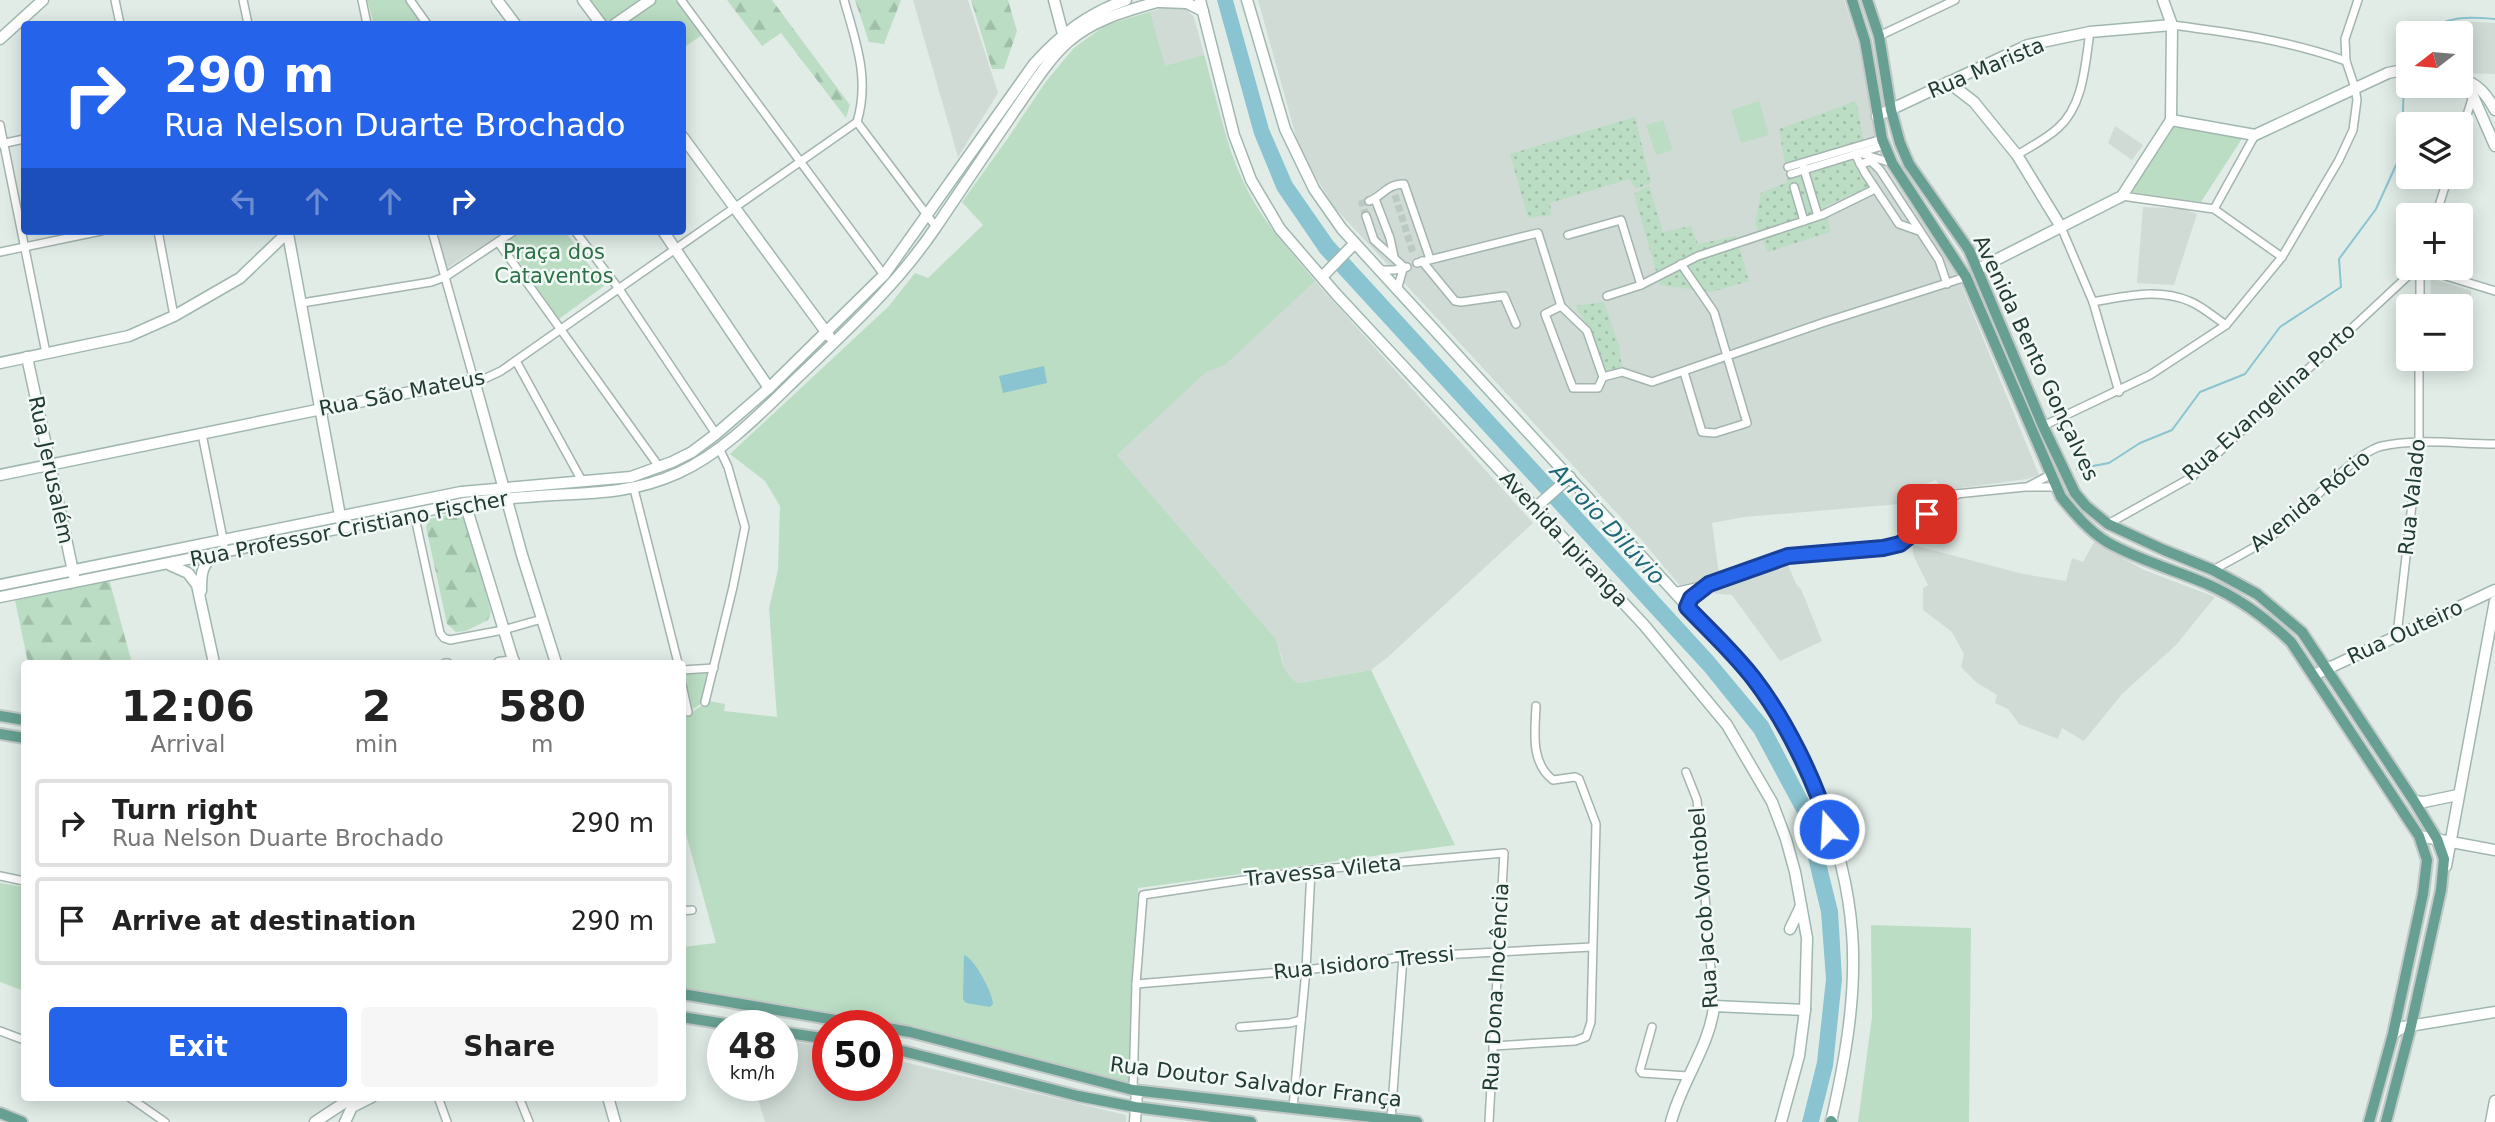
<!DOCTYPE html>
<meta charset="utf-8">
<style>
:root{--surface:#fff;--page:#f6f6f6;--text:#222;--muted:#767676;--line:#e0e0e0;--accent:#2563eb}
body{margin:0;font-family:"DejaVu Sans",sans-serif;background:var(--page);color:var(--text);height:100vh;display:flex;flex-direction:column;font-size:26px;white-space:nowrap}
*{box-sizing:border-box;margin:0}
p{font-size:23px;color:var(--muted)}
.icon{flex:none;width:38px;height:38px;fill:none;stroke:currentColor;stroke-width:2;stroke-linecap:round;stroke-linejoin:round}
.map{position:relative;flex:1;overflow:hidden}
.panel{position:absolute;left:21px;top:660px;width:665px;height:441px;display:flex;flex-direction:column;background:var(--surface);border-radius:7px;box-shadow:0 4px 18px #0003}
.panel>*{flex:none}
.guide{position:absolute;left:21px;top:21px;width:665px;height:214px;border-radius:7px;box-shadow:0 4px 18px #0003;background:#2563eb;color:#fff;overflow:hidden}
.needle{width:46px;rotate:254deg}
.fabs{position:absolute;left:2396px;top:21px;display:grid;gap:14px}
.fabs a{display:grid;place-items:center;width:77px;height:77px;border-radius:7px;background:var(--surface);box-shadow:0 4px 18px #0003;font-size:35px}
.speed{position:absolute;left:707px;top:1010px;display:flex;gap:14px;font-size:35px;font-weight:700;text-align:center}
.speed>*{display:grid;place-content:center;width:91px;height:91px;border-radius:50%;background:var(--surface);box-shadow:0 4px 18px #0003;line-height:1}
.speed small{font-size:18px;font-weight:400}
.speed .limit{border:10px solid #d22;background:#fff;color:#111}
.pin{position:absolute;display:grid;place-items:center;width:60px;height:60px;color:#fff;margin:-30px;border-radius:14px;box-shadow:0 4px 10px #0006}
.me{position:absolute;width:77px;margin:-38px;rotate:341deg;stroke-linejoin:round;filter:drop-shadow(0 0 5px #0008)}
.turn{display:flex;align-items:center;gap:24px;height:147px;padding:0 28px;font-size:32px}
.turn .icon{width:91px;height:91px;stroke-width:2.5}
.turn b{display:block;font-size:49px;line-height:60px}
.lanes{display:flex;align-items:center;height:66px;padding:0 28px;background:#0003;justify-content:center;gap:35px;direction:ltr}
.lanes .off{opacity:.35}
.eta{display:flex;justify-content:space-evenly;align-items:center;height:119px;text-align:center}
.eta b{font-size:42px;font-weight:600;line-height:49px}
.primary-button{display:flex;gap:14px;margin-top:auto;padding:14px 28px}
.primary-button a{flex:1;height:80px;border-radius:7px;background:var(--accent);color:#fff;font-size:28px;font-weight:600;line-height:80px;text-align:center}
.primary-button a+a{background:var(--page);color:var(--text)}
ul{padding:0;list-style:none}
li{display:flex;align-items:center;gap:21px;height:88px;margin:0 14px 10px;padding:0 14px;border:4px solid var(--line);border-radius:7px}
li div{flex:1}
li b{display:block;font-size:26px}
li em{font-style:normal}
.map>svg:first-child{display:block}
</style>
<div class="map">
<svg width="2495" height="1122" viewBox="0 0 2495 1122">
<defs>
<pattern id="grass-dots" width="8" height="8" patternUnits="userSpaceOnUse" patternTransform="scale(1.75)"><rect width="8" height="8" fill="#bbddc4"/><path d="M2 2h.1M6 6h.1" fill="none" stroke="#a0bfa9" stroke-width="1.8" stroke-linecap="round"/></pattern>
<pattern id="forest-firs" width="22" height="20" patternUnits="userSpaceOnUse" patternTransform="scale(1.75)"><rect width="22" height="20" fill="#bbddc4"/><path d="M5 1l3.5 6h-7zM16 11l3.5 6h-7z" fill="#a0bfa9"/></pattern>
</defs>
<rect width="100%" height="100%" fill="#e1ece7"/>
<g fill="#d0dbd6">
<path d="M913,0H968L998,93L958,157Z"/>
<path d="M1258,0H1844L1858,44L1878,151L1882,162L1957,275L2039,475L2027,479L1946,490L1941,489L1936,480L1912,489L1913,503L1744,517L1712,523L1719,574L1681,587L1639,537L1335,208L1308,165L1297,140Z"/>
<path d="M1173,5L1185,8L1194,17L1231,153L1244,184L1261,215L1315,281L1533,523L1388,657L1371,670L1299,683L1292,681L1287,675L1276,639L1117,455L1205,372L1045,83L1074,48L1106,25Z"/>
<path d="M2463,21L2495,23V74L2461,73L2460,33H2437L2436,30Z"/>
<path d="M2115,126L2143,145L2132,160L2108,143Z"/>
<path d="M2143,207L2183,209L2197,214L2174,285L2137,283Z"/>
<path d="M437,231H506L447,268Z"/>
<path d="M2431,278L2471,291V343H2461L2460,306H2430Z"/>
<path d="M2094,542L2144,570L2215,597L2176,645L2122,694L2084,741L2062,728L2058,739L2019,724L2008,709L1995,703L1997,695L1976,682L1961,667L1964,654L1952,632L1923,610V588L1928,585L1913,555V545L2023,574L2066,581L2072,558L2083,562Z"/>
<path d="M1786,560L1796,584L1801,589L1822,641L1780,661L1732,595L1710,593L1711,590Z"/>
<path d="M782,1040L828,1047V1085H887V1058L1126,1115V1122H765L754,1085H782Z"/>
</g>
<g fill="url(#grass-dots)">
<path d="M1856,101L1873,186L1825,206L1831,232L1768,252L1755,224L1761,193L1788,182L1779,129Z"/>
<path d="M1635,117L1651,183L1636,189L1629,179L1550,203L1551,215L1528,218L1510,154Z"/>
<path d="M1649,185L1663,232L1691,226L1698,244L1736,236L1749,281L1711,292L1660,285L1634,194Z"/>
<path d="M1604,302L1619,346L1622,368L1605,373L1589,329L1575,306Z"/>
</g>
<g fill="url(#forest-firs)">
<path d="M727,0H772L850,105L846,118L781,33L762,46Z"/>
<path d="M855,0H901L884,44L869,42Z"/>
<path d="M971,0H1008L1017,31L1004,69H992Z"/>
<path d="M456,513L463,517L467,525L491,612L488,620L466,631L456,632L447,624L426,527L430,519Z"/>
<path d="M109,579L132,663H28L15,600Z"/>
</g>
<g fill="#bbddc4">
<path d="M367,0H405L422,24H374Z"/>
<path d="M589,0H677L702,35L683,48L682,24H607Z"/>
<path d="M1150,12L1165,66L1204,55C1216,98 1225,145 1245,185C1262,221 1289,251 1315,281L1225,365L1206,372L1117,455L1276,639C1281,654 1283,678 1299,683L1371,670L1455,845L1138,888L1129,1085L1032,1058L906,1026L683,989L682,947L716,943L683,823V718L709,701L725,704L724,711L777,717L769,608L778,570L780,506L765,481L730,454L889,306L915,273L928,278L983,225L962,202L1008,138L1045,83L1074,48L1106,25Z"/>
<path d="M1759,101L1769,135L1741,143L1731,110Z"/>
<path d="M1663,120L1673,150L1656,155L1646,125Z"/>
<path d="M2174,126L2243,137L2201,202L2130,192Z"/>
<path d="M519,231H565L604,286L559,319L505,242Z"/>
<path d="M707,671L701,704L691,710L684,673Z"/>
<path d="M0,883L24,887V991L0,982Z"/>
<path d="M1871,925L1971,928L1969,1122H1858L1872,1017Z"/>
</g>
<g fill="#8ac4d0">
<path d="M1217,0H1233L1269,129L1292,182L1333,241L1713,656L1768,722L1812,806L1838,911L1842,979L1833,1066L1819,1122H1802L1817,1062L1826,979L1821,912L1797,813L1754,733L1705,672L1320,253L1277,190L1254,134Z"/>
<path d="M1044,366L1047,383L1003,393L999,376Z"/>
<path d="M964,955C975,959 992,992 993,1004L990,1007L966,1003L963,999Z"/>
</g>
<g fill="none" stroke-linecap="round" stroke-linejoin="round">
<g stroke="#8ac4d0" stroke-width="2">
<path d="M2425,33C2446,15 2470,17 2495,19"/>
<path d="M2405,62L2408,49"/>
<path d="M2077,469L2109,463L2140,443L2172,430L2200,392L2245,374L2280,327L2341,287L2339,259L2376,209L2402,152L2404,74"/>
</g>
<g stroke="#bbc9c3" stroke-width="7" stroke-dasharray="7 3.5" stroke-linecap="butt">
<path d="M1395,195L1413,253"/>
<path d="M1366,216L1362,203L1369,201"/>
</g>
<defs>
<g id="street">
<path d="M115,0L120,24"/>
<path d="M243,0L248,24"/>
<path d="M362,0L367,24"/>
<path d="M410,0L427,24"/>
<path d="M681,0L884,275"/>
<path d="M844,0C856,42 870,79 857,122"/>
<path d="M2172,25C2234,33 2286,40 2346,61"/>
<path d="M1879,36L1955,0"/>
<path d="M857,122L936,227"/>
<path d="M0,125L46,353"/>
<path d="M2460,137L2473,96"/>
<path d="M1,144L24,139"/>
<path d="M1859,153L1892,163"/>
<path d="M1855,154L1865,173L1899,224L1919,231"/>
<path d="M2017,155C2030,147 2046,139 2058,128C2084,105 2085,64 2090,32"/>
<path d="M1860,164L1871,161L1880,170L1939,260L1947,284"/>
<path d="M1803,166L1818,216"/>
<path d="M1788,167L1882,139"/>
<path d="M1791,174L1885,145"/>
<path d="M1794,187L1804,221"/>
<path d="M2122,196L2214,209L2282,257"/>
<path d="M1375,199L1390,238L1394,257"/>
<path d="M1369,201C1382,197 1386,184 1404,184L1430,259"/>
<path d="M2214,209L2255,135"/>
<path d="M2436,215L2448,177"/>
<path d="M1366,216L1374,240L1405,268"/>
<path d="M2061,227L2093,302L2119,392"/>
<path d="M158,231L174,316"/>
<path d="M432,231L474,380L484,379L501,371L857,122"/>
<path d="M575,231L619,289L716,434"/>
<path d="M1568,235L1621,220L1641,285"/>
<path d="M498,242L660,468"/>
<path d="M0,252L101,231"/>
<path d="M1422,261L1455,301L1461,302L1504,296L1516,324"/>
<path d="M1417,263L1538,233L1561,306"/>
<path d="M1681,264L1714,312L1747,423L1715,433L1702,432L1684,372"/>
<path d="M1378,270H1394L1407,267"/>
<path d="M1397,290L1403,269"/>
<path d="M1607,296L1641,285L1698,256L1822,215L1875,189"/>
<path d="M2093,302C2125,296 2158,288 2189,301C2202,306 2214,317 2226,325"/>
<path d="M302,303L431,282L445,277L514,231"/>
<path d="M2420,306V268"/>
<path d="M516,361L582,481"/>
<path d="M1603,377L1598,388H1573L1545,314L1561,306L1587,331L1603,377L1622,372L1652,382L1825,322L1966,277"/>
<path d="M2043,426L2150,375L2226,325L2282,257L2339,160L2353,130L2357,100L2355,88L2346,61L2345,39L2358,0"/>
<path d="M202,434L224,544"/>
<path d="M2029,486L2050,475"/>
<path d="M634,489L678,663"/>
<path d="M414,513L440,633L444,638L450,640L503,630L542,619"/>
<path d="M2108,524L2192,477L2410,274L2420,268L2495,291"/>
<path d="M1911,533C1919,508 1920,503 1946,495L2025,487H2055"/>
<path d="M2213,570C2237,557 2261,545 2282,528C2307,508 2355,452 2382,446C2415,438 2460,444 2495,444"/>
<path d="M1674,592L1709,584L1788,556L1883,549L1900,544L1915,532L1933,509L1958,494"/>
<path d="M1687,607L1691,598L1706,587"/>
<path d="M2397,635L2419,443V359"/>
<path d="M445,663H448"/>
<path d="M682,670L714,668"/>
<path d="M682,685L688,712"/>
<path d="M705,702L733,587L745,527L728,467L719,448"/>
<path d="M1686,772L1697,800L1714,1006"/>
<path d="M0,876L24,881"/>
<path d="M682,911L692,910"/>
<path d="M1136,984L1306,970L1403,957L1592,947"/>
<path d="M1240,1027L1290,1023L1301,1020"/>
<path d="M1652,1027L1640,1070L1642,1073L1688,1076"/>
<path d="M0,1031L24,1040"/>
<path d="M1493,1046L1575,1041L1586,1037L1591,1022L1596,824L1579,779L1575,777L1553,780C1530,762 1535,732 1536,706"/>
<path d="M1133,1090L1136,984L1143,895L1311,870L1504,853L1489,1122"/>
<path d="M129,1097L165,1122"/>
<path d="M438,1097L447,1122"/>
<path d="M519,1097L529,1122"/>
<path d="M1293,1107L1306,970L1311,870"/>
<path d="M1391,1119L1403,957"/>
</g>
<g id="secondary">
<path d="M497,0L515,24"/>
<path d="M583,0L601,24"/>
<path d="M1054,0L1063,34"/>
<path d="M1200,0L1234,135L1251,180L1280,229L1336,294L1644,625L1727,725L1772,802L1786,839L1795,872L1807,938L1805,1010L1799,1056L1781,1122"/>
<path d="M1247,0L1285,129L1314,189L1342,229L1752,677C1805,751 1845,841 1852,932C1857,995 1845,1061 1831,1122"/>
<path d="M1160,2L1187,3L1203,11"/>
<path d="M615,24L650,0"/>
<path d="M0,39L43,0"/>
<path d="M2460,79C2478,83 2487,95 2495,110"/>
<path d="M1948,82L1974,102L2017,155L2061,227"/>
<path d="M2460,85L2473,96L2495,146"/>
<path d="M1877,116L2028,45L2090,32L2172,25"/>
<path d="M2171,120L2255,135L2388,73L2408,69"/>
<path d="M682,136L829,336"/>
<path d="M663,231L769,388"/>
<path d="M288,234L341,521"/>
<path d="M1978,269L2122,196L2171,120L2172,25L2163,0"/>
<path d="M1322,277L1354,244"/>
<path d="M27,357L74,576"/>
<path d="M0,363L129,336L174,316L240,278L289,231"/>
<path d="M0,475L322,409L474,380L522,555L556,663"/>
<path d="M465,503L514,663"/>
<path d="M1535,508L1570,477"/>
<path d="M170,565L188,573L197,585L214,663"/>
<path d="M0,585L461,492L631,477L672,462L692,452L716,434L769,388L884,275L1034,64C1061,34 1089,13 1126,0"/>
<path d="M201,591C201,576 201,565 214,555"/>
<path d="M0,597L465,503C495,499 524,497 554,495C599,493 636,492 678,473C724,452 761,413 797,378C847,330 897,285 936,227C965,184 993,142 1022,100C1036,80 1050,58 1068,42C1095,18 1130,10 1164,0"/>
<path d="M499,663L514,661"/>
<path d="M2314,675L2495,590"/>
<path d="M2414,801L2424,802L2458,795"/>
<path d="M2419,836L2495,850"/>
<path d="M2446,866L2495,601"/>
<path d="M1790,929L1801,906"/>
<path d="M2393,1034L2403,1027L2495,1012"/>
<path d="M608,1097L615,1122"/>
<path d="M315,1122L353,1097"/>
<path d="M345,1122L352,1107L372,1097"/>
<path d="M1135,1122L1137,1091"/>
<path d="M1671,1122C1681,1082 1710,1046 1714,1006L1805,1010"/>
<path d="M2491,1122L2495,1101"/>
</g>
<g id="primary">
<path d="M1852,0L1865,41L1882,139L1892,163L1966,277L2061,497C2074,513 2089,531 2107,542C2138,560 2175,570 2207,584C2239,598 2266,618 2291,642L2419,836L2427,860L2423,894L2393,1034L2369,1122"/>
<path d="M1867,0L1879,36L1891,110L1900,143L1909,164L1969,250L2043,426L2075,493L2086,506L2108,524L2164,550L2213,570L2257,594L2302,632L2414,801L2437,839L2444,859L2441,890L2411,1026L2386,1122"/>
<path d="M0,716L24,720"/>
<path d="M0,734L24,738"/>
<path d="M682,994L871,1026"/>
<path d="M682,1017L738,1026"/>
<path d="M887,1028L910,1032L1133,1090L1417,1122"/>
<path d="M782,1032L828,1039"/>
<path d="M887,1047L1078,1096L1135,1107L1251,1122"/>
<path d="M0,1113L22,1122"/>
<path d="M1831,1121L1832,1122"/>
</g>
</defs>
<use href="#street" stroke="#a4b4ae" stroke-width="10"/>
<use href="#secondary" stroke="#a0b7af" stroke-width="13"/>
<use href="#primary" stroke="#c1c8c6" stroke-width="14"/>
<use href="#street" stroke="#fff" stroke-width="7"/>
<use href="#secondary" stroke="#fff" stroke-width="10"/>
<use href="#primary" stroke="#67a092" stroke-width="10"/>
</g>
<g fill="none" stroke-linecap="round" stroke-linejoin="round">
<defs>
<path id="route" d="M1829,829C1816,781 1784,718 1754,679C1734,653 1709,630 1687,607L1691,598L1709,584L1788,556L1883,548L1900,544L1915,532L1927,514"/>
</defs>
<use href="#route" stroke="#184099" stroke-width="18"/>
<use href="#route" stroke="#2563eb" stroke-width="12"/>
</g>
<g text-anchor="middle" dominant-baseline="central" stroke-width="5" stroke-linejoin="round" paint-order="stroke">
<g font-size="21" fill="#223c35" stroke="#f2f8f5">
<text transform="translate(1986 68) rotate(-23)">Rua Marista</text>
<text transform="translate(2036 358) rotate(65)">Avenida Bento Gonçalves</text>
<text transform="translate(402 393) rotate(-11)">Rua São Mateus</text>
<text transform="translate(2269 402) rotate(-42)">Rua Evangelina Porto</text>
<text transform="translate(51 470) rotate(78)">Rua Jerusalém</text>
<text transform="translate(2412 497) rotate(-84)">Rua Valado</text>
<text transform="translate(2310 501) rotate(-39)">Avenida Rócio</text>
<text transform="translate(349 529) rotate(-11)">Rua Professor Cristiano Fischer</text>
<text transform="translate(1564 539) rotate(47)">Avenida Ipiranga</text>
<text transform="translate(2405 632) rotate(-25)">Rua Outeiro</text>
<text transform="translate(1323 871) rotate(-6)">Travessa Vileta</text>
<text transform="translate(1704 908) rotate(-94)">Rua Jacob Vontobel</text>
<text transform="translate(1364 963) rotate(-6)">Rua Isidoro Tressi</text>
<text transform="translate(1496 987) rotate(-87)">Rua Dona Inocência</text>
<text transform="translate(1256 1082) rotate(7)">Rua Doutor Salvador França</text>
</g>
<g font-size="21" fill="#2d7249" stroke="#f2f8f5">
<text x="554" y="252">Praça dos<tspan x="554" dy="24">Cataventos</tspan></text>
</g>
<g font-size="23" font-style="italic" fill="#1d6777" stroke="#f2f8f5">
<text transform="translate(1608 524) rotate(47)">Arroio Dilúvio</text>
</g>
</g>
</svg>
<div class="fabs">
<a><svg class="needle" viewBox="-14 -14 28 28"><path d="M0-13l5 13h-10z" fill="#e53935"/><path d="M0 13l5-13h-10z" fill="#767676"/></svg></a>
<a><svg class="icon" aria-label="layers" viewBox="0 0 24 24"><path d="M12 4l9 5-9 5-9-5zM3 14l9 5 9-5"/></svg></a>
<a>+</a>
<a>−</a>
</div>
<div class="speed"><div>48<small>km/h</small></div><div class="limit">50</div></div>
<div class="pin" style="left:1927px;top:514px;background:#d93025"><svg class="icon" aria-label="arrive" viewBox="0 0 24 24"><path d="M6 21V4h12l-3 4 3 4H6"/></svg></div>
<svg class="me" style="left:1829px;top:829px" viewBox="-20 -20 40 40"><circle r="17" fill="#2563eb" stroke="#fff" stroke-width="3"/><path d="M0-11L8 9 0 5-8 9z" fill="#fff"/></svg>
<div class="guide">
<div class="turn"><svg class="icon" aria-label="right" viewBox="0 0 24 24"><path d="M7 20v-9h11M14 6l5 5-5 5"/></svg><div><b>290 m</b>Rua Nelson Duarte Brochado</div></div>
<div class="lanes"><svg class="icon off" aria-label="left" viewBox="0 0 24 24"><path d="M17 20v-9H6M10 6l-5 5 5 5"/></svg><svg class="icon off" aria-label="ahead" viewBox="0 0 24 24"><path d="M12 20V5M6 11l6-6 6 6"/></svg><svg class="icon off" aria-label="ahead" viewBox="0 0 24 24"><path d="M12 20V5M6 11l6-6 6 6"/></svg><svg class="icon" aria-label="right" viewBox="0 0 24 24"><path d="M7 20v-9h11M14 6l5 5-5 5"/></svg></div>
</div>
<section class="panel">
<div class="eta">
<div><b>12:06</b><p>Arrival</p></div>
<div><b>2</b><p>min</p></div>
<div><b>580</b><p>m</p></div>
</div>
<ul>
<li><svg class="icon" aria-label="right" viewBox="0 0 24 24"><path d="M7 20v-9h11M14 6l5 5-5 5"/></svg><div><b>Turn right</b><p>Rua Nelson Duarte Brochado</p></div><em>290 m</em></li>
<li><svg class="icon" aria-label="arrive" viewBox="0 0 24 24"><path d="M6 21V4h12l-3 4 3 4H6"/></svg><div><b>Arrive at destination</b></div><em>290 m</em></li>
</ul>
<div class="primary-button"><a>Exit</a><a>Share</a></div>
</section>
</div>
